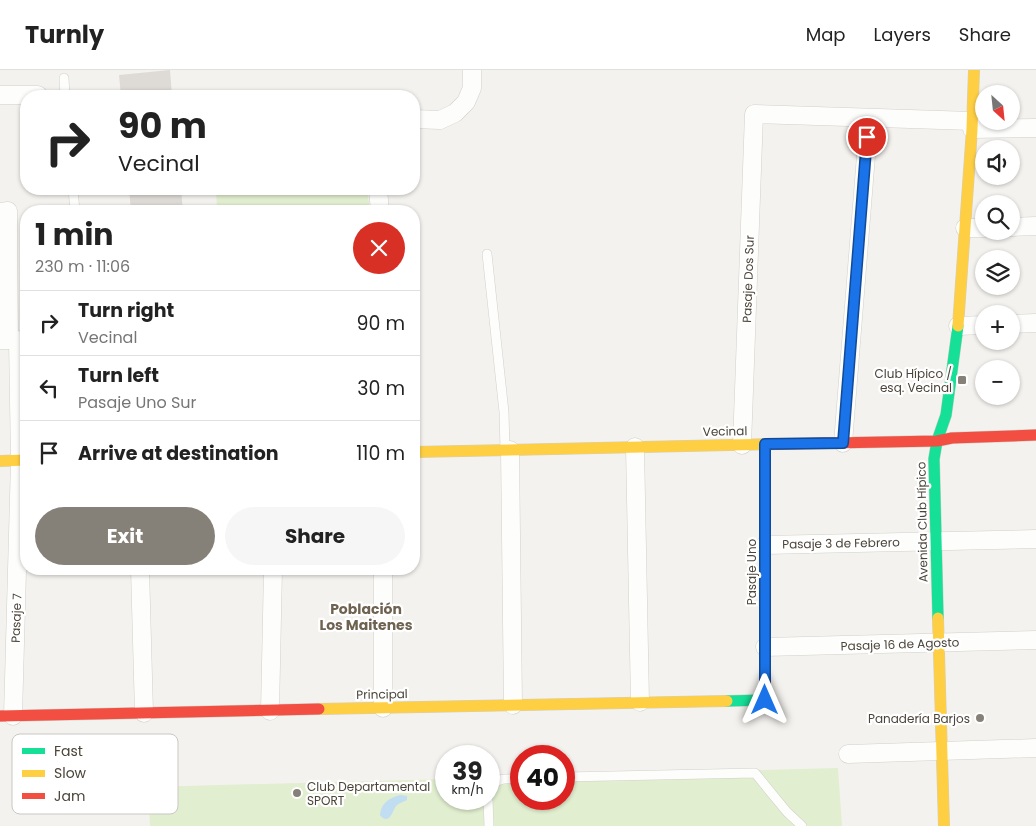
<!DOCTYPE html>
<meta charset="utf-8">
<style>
:root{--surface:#fff;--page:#f6f6f6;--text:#222;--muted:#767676;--line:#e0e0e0;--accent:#868178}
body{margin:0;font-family:Poppins,sans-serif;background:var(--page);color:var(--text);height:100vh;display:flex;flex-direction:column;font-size:19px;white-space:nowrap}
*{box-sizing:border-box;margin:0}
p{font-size:16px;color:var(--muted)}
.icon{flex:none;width:28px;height:28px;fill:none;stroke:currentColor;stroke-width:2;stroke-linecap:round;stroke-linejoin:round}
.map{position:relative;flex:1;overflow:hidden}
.details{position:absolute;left:20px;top:135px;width:400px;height:370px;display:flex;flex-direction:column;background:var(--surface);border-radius:20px;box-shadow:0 1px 4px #0004}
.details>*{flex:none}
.top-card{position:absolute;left:20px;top:20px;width:400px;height:105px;border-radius:20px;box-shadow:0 1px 4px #0004;background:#fff;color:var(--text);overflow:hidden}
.needle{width:32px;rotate:153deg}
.fabs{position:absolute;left:975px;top:15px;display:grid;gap:10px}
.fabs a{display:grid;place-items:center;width:45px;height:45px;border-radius:50%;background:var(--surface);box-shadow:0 1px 4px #0004;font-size:25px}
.speed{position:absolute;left:435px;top:675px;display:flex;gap:10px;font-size:25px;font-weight:700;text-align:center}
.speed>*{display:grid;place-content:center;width:65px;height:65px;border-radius:50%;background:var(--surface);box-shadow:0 1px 4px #0004;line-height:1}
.speed small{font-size:12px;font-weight:400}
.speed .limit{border:8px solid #d22;background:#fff;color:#111}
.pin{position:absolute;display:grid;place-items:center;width:42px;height:42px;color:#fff;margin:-21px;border:2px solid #fff;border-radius:50%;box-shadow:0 1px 5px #0007}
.me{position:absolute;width:55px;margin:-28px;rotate:0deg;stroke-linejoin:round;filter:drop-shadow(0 0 4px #0008)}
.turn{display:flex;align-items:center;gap:18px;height:105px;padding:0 15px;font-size:22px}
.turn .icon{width:65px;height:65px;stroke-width:2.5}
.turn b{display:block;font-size:35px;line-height:42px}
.round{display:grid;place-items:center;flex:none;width:52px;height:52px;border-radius:26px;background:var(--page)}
.overview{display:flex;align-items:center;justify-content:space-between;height:85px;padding:0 15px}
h1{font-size:30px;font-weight:700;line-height:38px}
.cta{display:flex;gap:10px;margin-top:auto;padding:10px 15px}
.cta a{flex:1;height:58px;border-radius:30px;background:var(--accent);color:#fff;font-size:20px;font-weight:700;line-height:58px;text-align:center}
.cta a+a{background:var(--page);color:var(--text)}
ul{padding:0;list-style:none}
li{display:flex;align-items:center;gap:15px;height:65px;padding:0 15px;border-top:1px solid var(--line)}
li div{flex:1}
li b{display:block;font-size:19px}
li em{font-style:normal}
header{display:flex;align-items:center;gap:30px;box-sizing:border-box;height:70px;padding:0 25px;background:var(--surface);border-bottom:1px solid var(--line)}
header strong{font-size:24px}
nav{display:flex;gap:28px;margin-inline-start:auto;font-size:18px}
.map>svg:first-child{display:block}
</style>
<header>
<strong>Turnly</strong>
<nav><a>Map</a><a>Layers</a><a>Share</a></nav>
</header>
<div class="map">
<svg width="1036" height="756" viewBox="0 0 1036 756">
<rect width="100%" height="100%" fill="#f4f2ee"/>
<g fill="#e1eecf">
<path d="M216,119H367L370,141H217Z"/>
<path d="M838,698L842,756H150L148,717L446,709V729H489V708L521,707V729H564V705Z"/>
</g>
<path fill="#c0ddf1" d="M400,725L407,726V730C403,732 399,733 396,736C392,742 389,756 380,745C381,733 389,728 400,725Z"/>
<g fill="#dedbd6">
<path d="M170,0L172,26H121L119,5Z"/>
<path d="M129,119H181L183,141H131Z"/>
</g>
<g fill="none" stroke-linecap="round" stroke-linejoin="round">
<defs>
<g id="lane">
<path d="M64,8L65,26"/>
<path d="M73,119L75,141"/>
<path d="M487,184L504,342L505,380"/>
<path d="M564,707L755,703L787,742L802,756"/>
<path d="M489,722C494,706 507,709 521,709"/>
<path d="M488,729L489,756"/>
</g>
<g id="street">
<path d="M0,25H38"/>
<path d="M414,49L440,50L455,43L466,32L472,18V0"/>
<path d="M972,59L1036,58"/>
<path d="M378,119L380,141"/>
<path d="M0,142L8,141L9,269"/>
<path d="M1011,157L1036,156"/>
<path d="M965,158H984"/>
<path d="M1011,254L1036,253"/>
<path d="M958,256L984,255"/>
<path d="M0,270H18L20,391L13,646"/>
<path d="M843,373L869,48"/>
<path d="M742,375L754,44L972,51"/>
<path d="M635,377L640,632"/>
<path d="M510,380L513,635"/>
<path d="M765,475L1036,469"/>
<path d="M140,499L144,643"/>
<path d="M383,499V638"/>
<path d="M765,577L1036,570"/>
<path d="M270,641L273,499"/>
<path d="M848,684L1036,678"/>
</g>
<g id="fast">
<path d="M938,548L934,389L937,371L946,345L958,256"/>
<path d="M727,631L765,630V462"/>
</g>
<g id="slow">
<path d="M958,256L972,59L974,0"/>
<path d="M765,374V462"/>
<path d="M414,382L779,374"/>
<path d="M0,391L26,390"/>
<path d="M938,548L944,756"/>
<path d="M319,639L727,631"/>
</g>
<g id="jam">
<path d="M779,374L937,371L952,368L1036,365"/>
<path d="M0,646L319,639"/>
</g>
</defs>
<use href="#lane" stroke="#d2d0cb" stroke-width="10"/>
<use href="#street" stroke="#d2d0cb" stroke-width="19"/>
<use href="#fast" stroke="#d3cfc5" stroke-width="12"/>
<use href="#slow" stroke="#d3cfc5" stroke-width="12"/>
<use href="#jam" stroke="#d3cfc5" stroke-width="12"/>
<use href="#lane" stroke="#fdfdfc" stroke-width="9"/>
<use href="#street" stroke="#fdfdfc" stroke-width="18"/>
<use href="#fast" stroke="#16e098" stroke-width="11"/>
<use href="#slow" stroke="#ffcf43" stroke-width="11"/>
<use href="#jam" stroke="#f24e42" stroke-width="11"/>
</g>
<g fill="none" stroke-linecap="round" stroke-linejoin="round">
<defs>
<path id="route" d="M765,630V374L843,373L867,67"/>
</defs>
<use href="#route" stroke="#114b97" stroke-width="12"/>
<use href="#route" stroke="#1a73e8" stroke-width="9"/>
</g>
<g fill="#868178" stroke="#fff" stroke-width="2">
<rect x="957" y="305" width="10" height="10" rx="2.5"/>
<circle cx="980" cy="648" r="5"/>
<circle cx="297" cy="723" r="5"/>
</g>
<g text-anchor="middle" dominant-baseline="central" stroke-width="4.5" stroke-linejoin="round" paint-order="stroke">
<g font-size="12" fill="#4b4439" stroke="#fff">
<text transform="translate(748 209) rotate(-88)">Pasaje Dos Sur</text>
<text transform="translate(725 361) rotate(-1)">Vecinal</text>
<text transform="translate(922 452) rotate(-91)">Avenida Club Hípico</text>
<text transform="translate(841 473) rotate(-1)">Pasaje 3 de Febrero</text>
<text transform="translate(751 502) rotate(-90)">Pasaje Uno</text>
<text transform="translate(16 548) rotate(-88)">Pasaje 7</text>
<text transform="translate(900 574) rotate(-2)">Pasaje 16 de Agosto</text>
<text transform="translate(382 624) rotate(-1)">Principal</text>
</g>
<g font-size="12" fill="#4b4439" stroke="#fff" text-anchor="end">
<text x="952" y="303">Club Hípico /<tspan x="952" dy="14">esq. Vecinal</tspan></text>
<text x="970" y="648">Panadería Barjos</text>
<text x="307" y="716" text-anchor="start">Club Departamental<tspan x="307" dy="14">SPORT</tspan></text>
</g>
<g font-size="14" font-weight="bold" fill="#6e6250" stroke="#fff">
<text x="366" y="539">Población<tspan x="366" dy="16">Los Maitenes</tspan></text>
</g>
</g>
<rect x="12" y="664" width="166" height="80" rx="8" fill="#fff" stroke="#c9c7c4" stroke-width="1"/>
<rect x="22" y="678" width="23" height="6" fill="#16e098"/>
<rect x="22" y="700" width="23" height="7" fill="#ffcf43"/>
<rect x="22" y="723" width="23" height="6" fill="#f24e42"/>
<g font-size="14" fill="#4b4439">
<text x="54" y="686">Fast</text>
<text x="54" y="708">Slow</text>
<text x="54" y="731">Jam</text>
</g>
</svg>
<div class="fabs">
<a><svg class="needle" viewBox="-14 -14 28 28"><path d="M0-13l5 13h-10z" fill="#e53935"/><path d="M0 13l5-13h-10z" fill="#767676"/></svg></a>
<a><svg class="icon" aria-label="sound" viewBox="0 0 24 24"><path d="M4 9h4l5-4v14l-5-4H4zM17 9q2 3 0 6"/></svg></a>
<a><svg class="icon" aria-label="search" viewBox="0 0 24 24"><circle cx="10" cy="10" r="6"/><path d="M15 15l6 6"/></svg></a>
<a><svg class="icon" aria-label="layers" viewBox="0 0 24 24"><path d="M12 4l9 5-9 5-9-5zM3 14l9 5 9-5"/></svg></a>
<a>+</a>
<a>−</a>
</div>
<div class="speed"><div>39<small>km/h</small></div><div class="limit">40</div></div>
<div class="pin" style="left:867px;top:67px;background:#d93025"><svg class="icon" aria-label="arrive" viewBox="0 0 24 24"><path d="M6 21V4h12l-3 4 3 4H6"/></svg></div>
<svg class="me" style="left:765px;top:630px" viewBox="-20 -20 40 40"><path d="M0-17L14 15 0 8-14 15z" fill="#1a73e8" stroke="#fff" stroke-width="4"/></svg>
<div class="top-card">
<div class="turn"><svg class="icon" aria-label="right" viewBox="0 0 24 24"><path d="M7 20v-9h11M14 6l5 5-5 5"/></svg><div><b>90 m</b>Vecinal</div></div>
</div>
<section class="details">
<div class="overview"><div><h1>1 min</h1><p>230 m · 11:06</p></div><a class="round" style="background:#d93025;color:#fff"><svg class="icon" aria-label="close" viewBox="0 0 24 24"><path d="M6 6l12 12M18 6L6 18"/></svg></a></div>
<ul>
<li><svg class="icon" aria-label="right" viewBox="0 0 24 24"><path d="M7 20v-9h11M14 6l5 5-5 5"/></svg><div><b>Turn right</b><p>Vecinal</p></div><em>90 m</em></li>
<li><svg class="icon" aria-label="left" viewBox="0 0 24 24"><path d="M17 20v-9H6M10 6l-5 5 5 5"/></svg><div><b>Turn left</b><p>Pasaje Uno Sur</p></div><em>30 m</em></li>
<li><svg class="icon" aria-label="arrive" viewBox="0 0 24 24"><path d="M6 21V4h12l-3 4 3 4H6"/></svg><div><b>Arrive at destination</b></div><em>110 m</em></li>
</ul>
<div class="cta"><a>Exit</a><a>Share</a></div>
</section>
</div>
